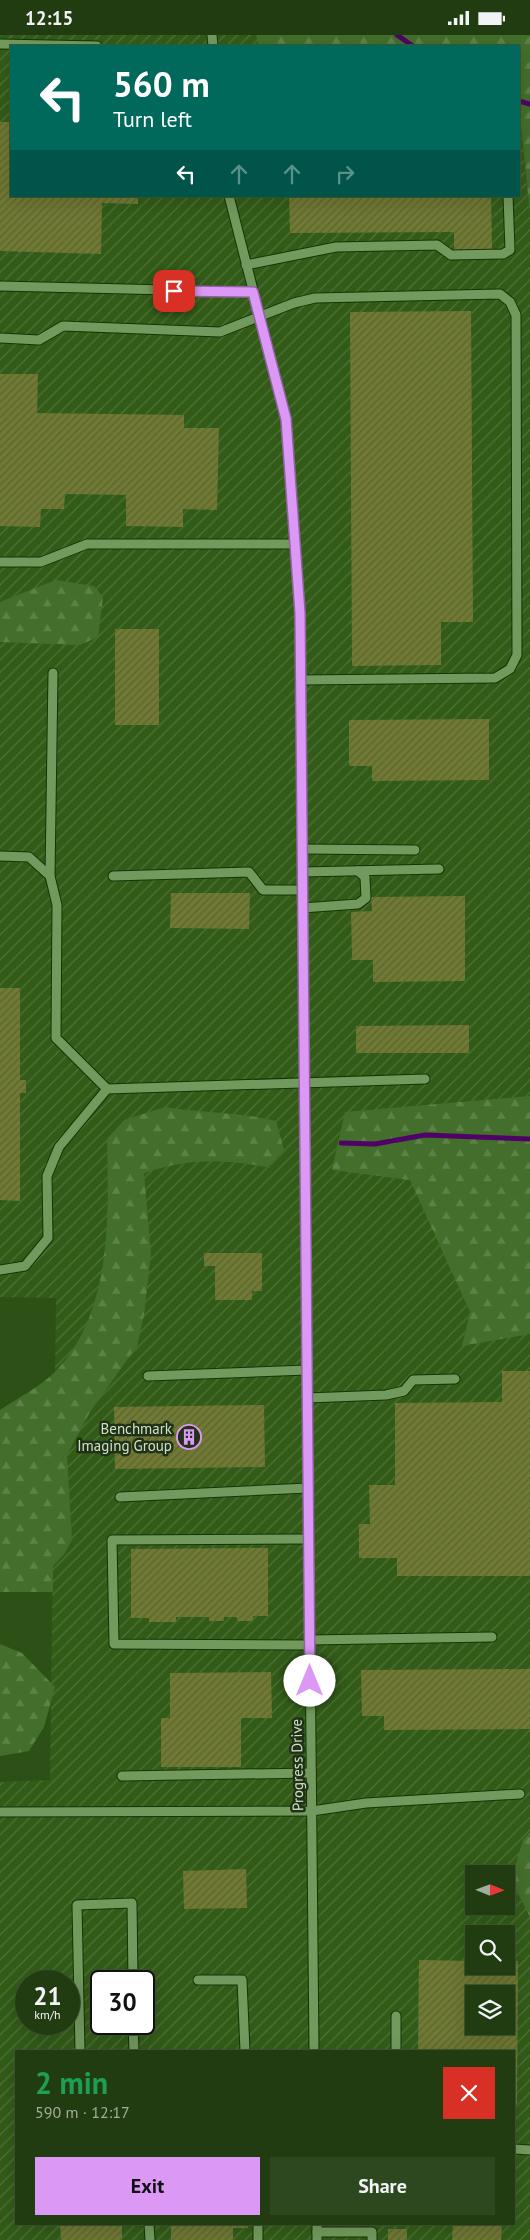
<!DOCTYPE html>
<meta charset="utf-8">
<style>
:root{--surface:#213c10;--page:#2d471e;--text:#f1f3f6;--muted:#a2ad9f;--line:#3e5630;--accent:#db99f5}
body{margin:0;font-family:"PT Sans",sans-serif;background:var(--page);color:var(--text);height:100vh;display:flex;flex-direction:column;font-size:19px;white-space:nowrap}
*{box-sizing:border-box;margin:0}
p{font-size:16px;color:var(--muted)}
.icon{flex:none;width:28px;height:28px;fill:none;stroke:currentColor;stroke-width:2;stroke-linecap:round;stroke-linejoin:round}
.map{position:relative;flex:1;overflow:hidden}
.drawer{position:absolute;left:15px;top:2015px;width:500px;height:175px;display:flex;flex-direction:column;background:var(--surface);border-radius:0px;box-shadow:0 5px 20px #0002,0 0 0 1px var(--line)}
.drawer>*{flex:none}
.guide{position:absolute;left:10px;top:10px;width:510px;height:152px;border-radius:0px;box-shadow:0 5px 20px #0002,0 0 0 1px var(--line);background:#00695c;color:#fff;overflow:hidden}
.needle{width:32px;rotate:91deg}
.tools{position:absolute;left:465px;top:1830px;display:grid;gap:10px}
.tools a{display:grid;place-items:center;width:50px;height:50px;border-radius:0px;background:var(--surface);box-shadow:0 5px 20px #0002,0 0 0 1px var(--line);font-size:25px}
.speed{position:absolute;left:15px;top:1935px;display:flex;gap:10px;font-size:25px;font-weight:700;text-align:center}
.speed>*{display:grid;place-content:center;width:65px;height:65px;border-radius:50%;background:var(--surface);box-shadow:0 5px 20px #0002,0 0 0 1px var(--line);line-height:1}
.speed small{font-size:12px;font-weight:400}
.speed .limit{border:2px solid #111;border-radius:8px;background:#fff;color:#111}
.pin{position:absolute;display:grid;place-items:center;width:42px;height:42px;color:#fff;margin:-21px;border-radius:10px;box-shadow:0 2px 8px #0006}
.me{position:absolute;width:55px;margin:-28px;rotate:0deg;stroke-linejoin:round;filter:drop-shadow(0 0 4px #0008)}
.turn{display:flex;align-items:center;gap:18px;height:105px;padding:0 20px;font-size:22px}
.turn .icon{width:65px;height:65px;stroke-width:2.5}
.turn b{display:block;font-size:35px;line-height:42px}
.lanes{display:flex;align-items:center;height:48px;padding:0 20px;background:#0003;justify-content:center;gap:25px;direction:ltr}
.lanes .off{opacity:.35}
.round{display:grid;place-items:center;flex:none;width:52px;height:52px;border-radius:0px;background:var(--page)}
.overview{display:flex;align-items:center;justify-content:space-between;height:85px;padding:0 20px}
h1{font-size:30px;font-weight:700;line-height:38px;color:#1e9e55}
.cta{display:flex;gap:10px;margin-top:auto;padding:10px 20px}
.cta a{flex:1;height:58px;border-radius:0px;background:var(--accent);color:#111;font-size:20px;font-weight:700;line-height:58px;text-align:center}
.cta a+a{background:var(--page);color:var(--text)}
.status{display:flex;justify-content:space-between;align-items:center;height:35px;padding:0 25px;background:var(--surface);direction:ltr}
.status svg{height:14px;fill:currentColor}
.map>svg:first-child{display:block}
</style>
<div class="status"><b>12:15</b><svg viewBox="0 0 49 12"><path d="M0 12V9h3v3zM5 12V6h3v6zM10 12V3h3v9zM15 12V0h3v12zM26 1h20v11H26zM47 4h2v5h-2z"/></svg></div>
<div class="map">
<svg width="530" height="2205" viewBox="0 0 530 2205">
<defs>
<pattern id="industrial-furrows" width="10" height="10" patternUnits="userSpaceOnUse" patternTransform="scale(1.25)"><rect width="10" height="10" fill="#325b18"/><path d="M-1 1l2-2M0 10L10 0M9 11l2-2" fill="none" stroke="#4e7238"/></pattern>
<pattern id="forest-firs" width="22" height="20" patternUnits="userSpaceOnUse" patternTransform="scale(1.25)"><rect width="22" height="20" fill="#436e2b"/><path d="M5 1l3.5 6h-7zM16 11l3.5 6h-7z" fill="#5d8248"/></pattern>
<pattern id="building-hatch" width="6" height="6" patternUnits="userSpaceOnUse" patternTransform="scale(1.25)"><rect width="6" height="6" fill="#707a32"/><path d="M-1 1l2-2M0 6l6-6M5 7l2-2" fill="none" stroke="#5c6435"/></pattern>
</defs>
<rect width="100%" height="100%" fill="#2c5016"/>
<path fill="url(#industrial-furrows)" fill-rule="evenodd" d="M0,0H504L506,11H11V161H519V79L530,180V1797L523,1805L530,1882V2205H0V1747L50,1745L56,1263L0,1262ZM474,1839H506V1871H474ZM474,1899H506V1931H474ZM26,1946H69V1989H26ZM101,1946H144V1989H101ZM474,1959H506V1991H474ZM16,2016H514V2189H16Z"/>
<g fill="url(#forest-firs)">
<path d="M256,0H530V180L521,91H519V11H259Z"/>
<path d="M56,545L94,551L103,562L98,602L80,610L0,607V567Z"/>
<path d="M530,1061V1299L462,1311L470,1277L410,1145L332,1135L345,1077Z"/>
<path d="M165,1072C202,1078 240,1077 276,1086L284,1115L267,1132C220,1124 190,1123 144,1138L151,1219L144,1280L137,1311L90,1377L67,1420L72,1505L64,1519L53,1531V1557H0V1375C18,1363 41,1351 56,1336C112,1278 109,1180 107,1104L124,1085Z"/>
<path d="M0,1609L22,1618L55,1652L44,1692L29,1716L0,1721Z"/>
<path d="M530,1797V1882L511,1845L523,1805Z"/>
</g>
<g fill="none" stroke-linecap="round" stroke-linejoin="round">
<g stroke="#500367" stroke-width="5">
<path d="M397,0L413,11"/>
<path d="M519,66L530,69"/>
<path d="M341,1108L375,1109L425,1100L530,1104"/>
</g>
</g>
<g fill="url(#building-hatch)" fill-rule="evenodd">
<path d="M0,87H11V161H138V169L102,168L101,219L0,216Z"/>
<path d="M289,161H491L492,215H454V197L290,198Z"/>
<path d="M471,276L473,587H441V630L352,631L350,277Z"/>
<path d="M0,339H38L37,378L184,380V393H219L217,475L183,474V492L126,491V460L65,459L64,474H41L40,492L0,491Z"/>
<rect x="115" y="594" width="44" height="96"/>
<path d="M489,684V745L372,746V731H349V685Z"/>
<path d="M171,858H250L249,894L170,893Z"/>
<path d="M465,861V946L373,947V925H352L351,877L372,876L371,862Z"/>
<path d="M0,953H20V1045H26V1058H20V1166L0,1165Z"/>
<path d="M469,990V1018H356V991Z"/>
<path d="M204,1218H262V1256H252V1265H215V1231H204Z"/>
<path d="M502,1336H530V1541H397V1523H359V1489H370L369,1450H395V1368L502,1367Z"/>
<path d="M264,1370L265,1432L115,1434L114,1372Z"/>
<path d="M268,1513V1581H253V1586H237V1582H224V1586H209V1582H176V1587H149V1583H131V1514Z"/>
<path d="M530,1634V1694L384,1695V1681H362L361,1635Z"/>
<path d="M271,1637L272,1683H241V1732H161V1683H170V1638Z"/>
<path d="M246,1834L247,1873L184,1874L183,1836Z"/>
<path d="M419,1925L474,1926V1931H506V1926H518L517,2069H514V2016H418ZM474,1959H506V1991H474Z"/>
<path d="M60,2189H122V2205H61Z"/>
<path d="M171,2189H248V2193H233V2205H171Z"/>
<path d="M453,2189H502L501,2205H452Z"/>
<rect x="388" y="2194" width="19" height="11"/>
</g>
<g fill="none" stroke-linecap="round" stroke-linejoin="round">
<defs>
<g id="minor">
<path d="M212,0L213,11"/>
<path d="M0,9L97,11"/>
<path d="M229,161L286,384L300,578L314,2016"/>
<path d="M246,230L336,212L437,210L451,220L503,219L510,215L508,161"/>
<path d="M0,251L253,257"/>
<path d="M0,303L39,305L63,291L220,297L294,268L315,263L500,259L510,267L516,280L517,620L510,634L495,643L300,645"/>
<path d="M0,527H41L87,509H294"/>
<path d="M302,814L415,815"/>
<path d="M0,821L29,822L50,841L57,870L56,1003L107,1054"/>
<path d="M302,837L439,834"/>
<path d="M50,841L53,638"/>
<path d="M113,841L249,837L263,855H302"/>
<path d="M302,873L358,869L366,863L365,842L358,836"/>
<path d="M0,1235L25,1231L48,1203L47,1141L59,1112L107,1054L425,1044"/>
<path d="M148,1341L307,1335"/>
<path d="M307,1363L386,1360L404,1356L413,1345L455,1344"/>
<path d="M120,1462L308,1453"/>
<path d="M309,1504L112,1505L114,1609L310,1610"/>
<path d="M310,1605L492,1602"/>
<path d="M122,1741L311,1738"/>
<path d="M0,1777L312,1776L366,1768L520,1759"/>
<path d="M198,1945H242L245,2016"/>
<path d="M133,1989L134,2016"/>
<path d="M80,2016L77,1870L132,1868L133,1946"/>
<path d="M396,2016V1981"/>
<path d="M514,2114L530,2115"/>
<path d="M149,2189L150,2205"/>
<path d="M258,2189V2205"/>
<path d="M317,2189V2205"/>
<path d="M317,2197H372V2205"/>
</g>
</defs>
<use href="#minor" stroke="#183306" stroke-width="11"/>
<use href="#minor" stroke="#729a5e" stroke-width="9"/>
</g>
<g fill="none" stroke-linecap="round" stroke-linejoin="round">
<defs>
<path id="route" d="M174,256L253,257L286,384L300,578L310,1646"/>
</defs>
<use href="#route" stroke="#8e639f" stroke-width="12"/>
<use href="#route" stroke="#db99f5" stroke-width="9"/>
</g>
<defs>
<symbol id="building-ring" viewBox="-11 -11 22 22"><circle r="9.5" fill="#203118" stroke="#db99f5" stroke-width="1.5"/><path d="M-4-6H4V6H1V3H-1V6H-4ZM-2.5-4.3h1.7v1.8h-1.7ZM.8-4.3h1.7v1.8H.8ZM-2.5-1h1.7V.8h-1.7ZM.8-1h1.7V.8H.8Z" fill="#db99f5"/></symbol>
</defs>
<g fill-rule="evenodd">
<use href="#building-ring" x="175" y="1388" width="28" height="28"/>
</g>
<g text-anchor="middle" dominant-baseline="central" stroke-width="5" stroke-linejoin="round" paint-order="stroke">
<g font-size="15" fill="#cde2c3" stroke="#203118" text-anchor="end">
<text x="172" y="1393">Benchmark<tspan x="172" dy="17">Imaging Group</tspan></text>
</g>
<g font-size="15" fill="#cde2c3" stroke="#203118">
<text transform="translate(297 1730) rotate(-91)">Progress Drive</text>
</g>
</g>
</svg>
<div class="tools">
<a><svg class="needle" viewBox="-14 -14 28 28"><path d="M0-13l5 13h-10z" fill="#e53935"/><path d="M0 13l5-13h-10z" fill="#a2ad9f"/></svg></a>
<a><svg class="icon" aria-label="search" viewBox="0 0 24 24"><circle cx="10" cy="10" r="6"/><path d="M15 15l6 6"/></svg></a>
<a><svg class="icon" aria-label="layers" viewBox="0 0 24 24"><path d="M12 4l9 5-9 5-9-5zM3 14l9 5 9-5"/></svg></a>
</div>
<div class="speed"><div>21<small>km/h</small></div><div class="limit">30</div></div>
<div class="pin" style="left:174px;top:256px;background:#d93025"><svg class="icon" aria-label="arrive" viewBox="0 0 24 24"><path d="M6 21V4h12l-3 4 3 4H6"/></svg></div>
<svg class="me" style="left:310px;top:1646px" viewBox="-20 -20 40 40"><circle r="19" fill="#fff"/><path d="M0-13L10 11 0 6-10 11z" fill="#db99f5"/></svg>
<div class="guide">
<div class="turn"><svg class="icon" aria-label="left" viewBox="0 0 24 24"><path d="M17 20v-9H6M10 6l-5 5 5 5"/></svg><div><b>560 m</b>Turn left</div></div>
<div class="lanes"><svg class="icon" aria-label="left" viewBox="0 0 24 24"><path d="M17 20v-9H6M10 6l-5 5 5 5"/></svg><svg class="icon off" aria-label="ahead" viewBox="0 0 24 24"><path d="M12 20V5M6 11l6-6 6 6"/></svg><svg class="icon off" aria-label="ahead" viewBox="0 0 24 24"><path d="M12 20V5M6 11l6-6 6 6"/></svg><svg class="icon off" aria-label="right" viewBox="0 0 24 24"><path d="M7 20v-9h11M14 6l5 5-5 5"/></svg></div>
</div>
<section class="drawer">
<div class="overview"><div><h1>2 min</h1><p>590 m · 12:17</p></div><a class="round" style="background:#d93025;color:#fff"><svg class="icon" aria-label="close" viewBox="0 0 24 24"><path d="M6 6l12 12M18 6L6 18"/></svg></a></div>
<div class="cta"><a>Exit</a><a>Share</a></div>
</section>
</div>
